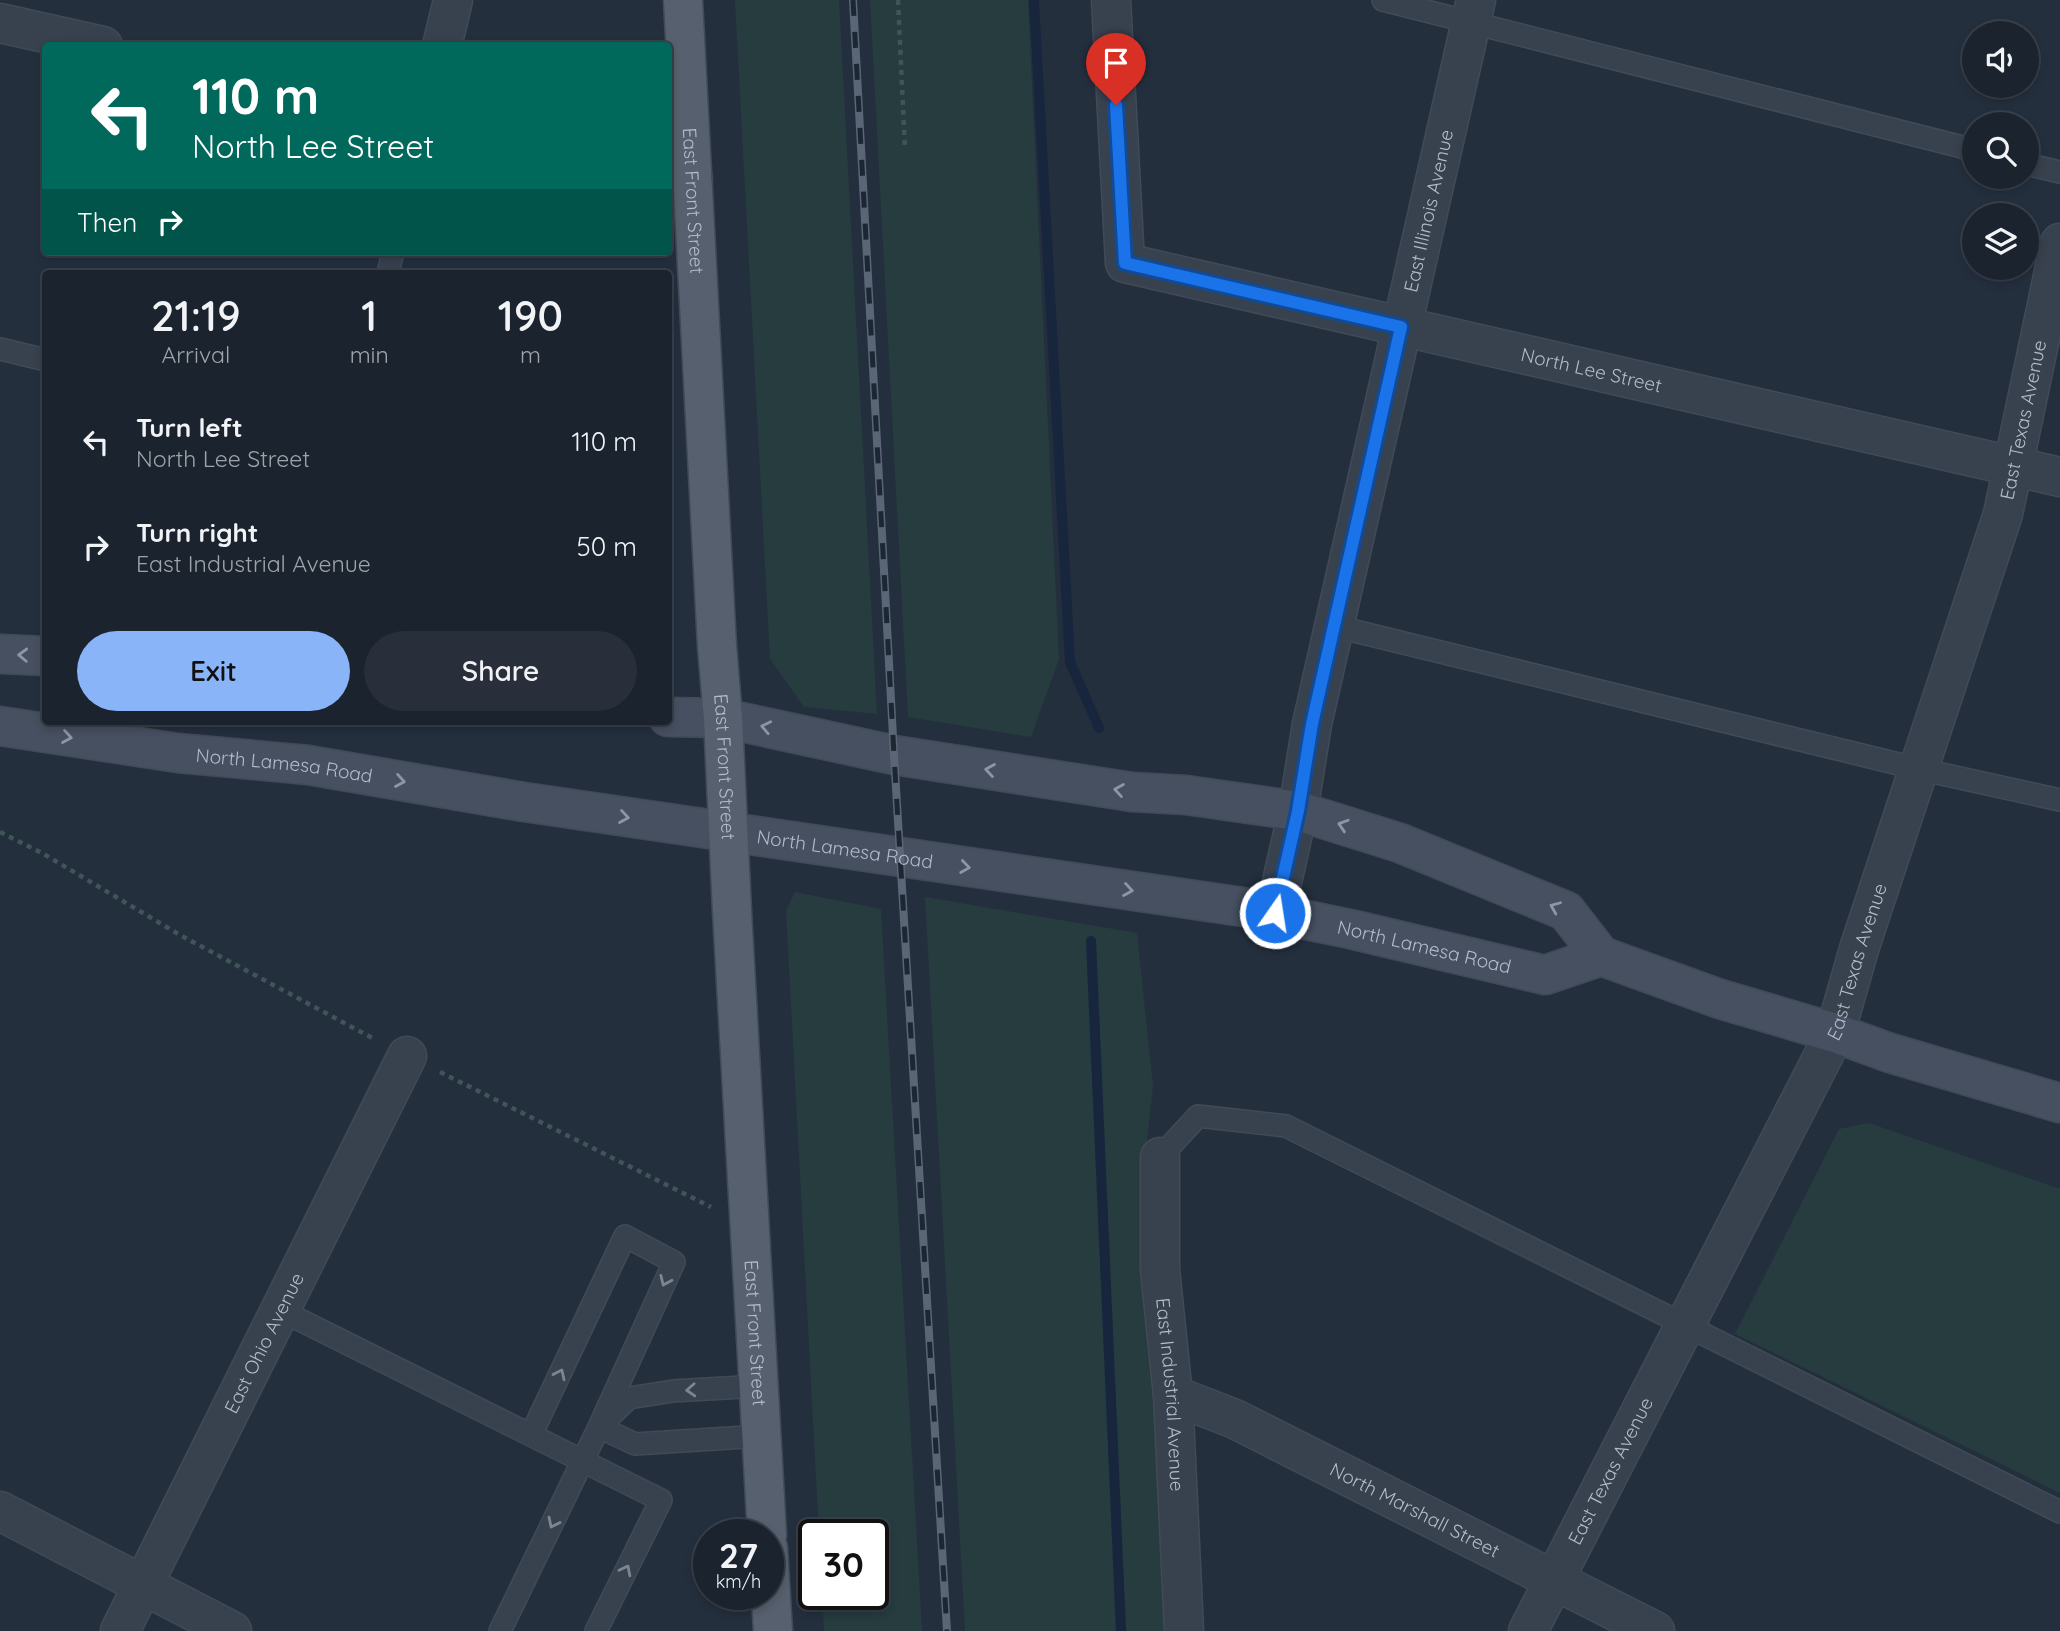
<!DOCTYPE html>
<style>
:root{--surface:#1b232e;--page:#282f3a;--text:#f1f3f6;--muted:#a0a4aa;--line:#39404a;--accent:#8ab4f8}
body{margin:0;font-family:Quicksand,sans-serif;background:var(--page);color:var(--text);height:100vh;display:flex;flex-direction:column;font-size:26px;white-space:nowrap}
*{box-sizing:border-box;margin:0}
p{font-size:23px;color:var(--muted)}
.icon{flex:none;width:38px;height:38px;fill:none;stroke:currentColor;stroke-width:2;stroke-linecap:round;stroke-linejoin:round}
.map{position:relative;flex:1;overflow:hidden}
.details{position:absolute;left:42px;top:270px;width:630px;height:455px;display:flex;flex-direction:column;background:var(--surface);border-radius:7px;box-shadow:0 4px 10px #0003,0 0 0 2px var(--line)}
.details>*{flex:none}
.guide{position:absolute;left:42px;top:42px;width:630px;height:214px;border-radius:7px;box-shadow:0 4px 10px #0003,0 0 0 2px var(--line);background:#00695c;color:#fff;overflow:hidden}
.fabs{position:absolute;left:1962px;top:21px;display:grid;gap:14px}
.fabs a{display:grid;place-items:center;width:77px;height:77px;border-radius:50%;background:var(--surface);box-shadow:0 4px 10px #0003,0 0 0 2px var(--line);font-size:35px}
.speed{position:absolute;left:693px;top:1519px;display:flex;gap:14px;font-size:35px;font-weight:700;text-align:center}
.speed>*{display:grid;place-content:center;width:91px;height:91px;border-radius:50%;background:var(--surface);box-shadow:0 4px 10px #0003,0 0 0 2px var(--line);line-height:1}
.speed small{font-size:18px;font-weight:400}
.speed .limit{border:4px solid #111;border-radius:10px;background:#fff;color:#111}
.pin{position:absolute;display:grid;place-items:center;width:60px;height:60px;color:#fff;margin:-72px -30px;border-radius:50% 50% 50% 0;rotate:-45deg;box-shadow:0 0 7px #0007}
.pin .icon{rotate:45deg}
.me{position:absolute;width:77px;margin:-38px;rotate:13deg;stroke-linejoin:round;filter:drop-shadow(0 0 5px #0008)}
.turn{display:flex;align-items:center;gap:24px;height:147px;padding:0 35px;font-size:32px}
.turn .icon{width:91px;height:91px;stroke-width:2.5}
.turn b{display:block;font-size:49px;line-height:60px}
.then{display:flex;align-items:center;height:66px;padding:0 35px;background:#0003;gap:14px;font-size:26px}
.eta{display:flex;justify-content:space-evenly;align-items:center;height:119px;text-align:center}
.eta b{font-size:42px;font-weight:600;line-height:49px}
.button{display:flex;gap:14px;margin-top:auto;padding:14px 35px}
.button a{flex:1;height:80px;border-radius:42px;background:var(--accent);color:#111;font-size:28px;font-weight:600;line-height:80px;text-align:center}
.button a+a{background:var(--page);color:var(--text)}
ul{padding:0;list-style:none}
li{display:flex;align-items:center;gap:21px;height:105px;padding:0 35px}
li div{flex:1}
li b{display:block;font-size:26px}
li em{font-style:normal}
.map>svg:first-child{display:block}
</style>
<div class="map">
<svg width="2060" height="1631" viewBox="0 0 2060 1631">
<rect width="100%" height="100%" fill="#242f3e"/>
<g fill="#263c3f">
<path d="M735,0H839L877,714L804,707L770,659Z"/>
<path d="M870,0H1028L1059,659L1031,737L908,717Z"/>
<path d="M795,892L881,909L922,1631H824L822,1594H873V1535H819L786,911Z"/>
<path d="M925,897L1137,933L1153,1086L1145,1159L1154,1406L1166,1631H965Z"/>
<path d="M1869,1123L2060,1189V1493L1735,1334L1839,1129Z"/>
</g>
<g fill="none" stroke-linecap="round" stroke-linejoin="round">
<g stroke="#17263c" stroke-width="10">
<path d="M1034,0L1070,662L1099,728"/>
<path d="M1091,941L1121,1631"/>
</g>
<defs>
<g id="lane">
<path d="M1383,0L1974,150"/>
<path d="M2026,164L2060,172"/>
<path d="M388,273L393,252"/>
<path d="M0,349L46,360"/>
<path d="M1334,626L1919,769L2060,800"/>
<path d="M1160,1157L1198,1116L1286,1126L2060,1512"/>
<path d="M280,1310L661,1500L596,1631"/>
<path d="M608,1418L629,1398L673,1391L760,1386"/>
<path d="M599,1427L635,1444L762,1436"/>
<path d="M500,1631L599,1427L674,1262L625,1236L531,1435"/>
</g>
<g id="street">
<path id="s1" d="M1111,0L1125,263L2060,477"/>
<path d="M0,23L103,46"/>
<path d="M442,46L453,0"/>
<path d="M668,174L693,179"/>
<path id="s2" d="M1275,913L1298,811L1312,724L1476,0"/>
<path id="s3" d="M1160,1157V1270L1173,1395L1184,1631"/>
<path id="s4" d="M1173,1395L1235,1419L1655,1631"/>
<path d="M0,1511L232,1631"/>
<path id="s5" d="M120,1631L407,1056"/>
<path id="s6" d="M1528,1631L1835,1033L1859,949L2003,514L2060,243"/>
</g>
<g id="secondary">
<path d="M0,654L46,656"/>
<path d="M668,717L723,718L894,755L1132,792L1186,795L1298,811L1400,843L1566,911L1601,956L1720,999L1835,1033L1890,1053L2060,1103"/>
<path id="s7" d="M0,726L178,753L308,765L524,802L1243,907L1350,929L1545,975L1601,956"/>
</g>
<g id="primary">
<path id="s8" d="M683,0L717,646L723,718L732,911L767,1535"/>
<path d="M768,1548L773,1631"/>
</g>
</defs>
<use href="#lane" stroke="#414a57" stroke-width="24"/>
<use href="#street" stroke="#414a57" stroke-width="41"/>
<use href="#secondary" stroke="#414a57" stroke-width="41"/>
<use href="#primary" stroke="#414a57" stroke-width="41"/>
<g stroke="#3f5557" stroke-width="4.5" stroke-dasharray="5 5" stroke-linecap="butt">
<path d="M898,0L905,149"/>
<path d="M0,832L42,853L180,935L376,1040"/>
<path d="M440,1072L711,1207"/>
</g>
<use href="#lane" stroke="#38414e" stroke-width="21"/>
<use href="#street" stroke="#38414e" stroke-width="38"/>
<use href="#secondary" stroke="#465061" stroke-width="38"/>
<use href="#primary" stroke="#56606e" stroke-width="38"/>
<defs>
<path id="rail" d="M853,0L894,755L947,1631"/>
</defs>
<use href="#rail" stroke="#5a6575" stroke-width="8"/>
<use href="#rail" stroke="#1d2633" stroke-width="5" stroke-dasharray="16" stroke-linecap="butt"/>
</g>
<defs><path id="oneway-chevron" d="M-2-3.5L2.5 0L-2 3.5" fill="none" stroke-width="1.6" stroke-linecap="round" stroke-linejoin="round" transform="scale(1.75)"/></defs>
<g stroke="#8e96a5">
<use href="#oneway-chevron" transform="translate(23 655) rotate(-178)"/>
<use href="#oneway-chevron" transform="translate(766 727) rotate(-168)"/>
<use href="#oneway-chevron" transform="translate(67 737) rotate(9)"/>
<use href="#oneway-chevron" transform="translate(990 770) rotate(-171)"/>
<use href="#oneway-chevron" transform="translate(400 781) rotate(10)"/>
<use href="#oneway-chevron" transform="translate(1119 790) rotate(-171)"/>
<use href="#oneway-chevron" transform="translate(624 817) rotate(9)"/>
<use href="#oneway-chevron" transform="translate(1343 825) rotate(-162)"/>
<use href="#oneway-chevron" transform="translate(965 867) rotate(8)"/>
<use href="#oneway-chevron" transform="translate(1128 890) rotate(9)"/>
<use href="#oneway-chevron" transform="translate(1555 907) rotate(-157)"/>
</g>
<g stroke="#7c8592">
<use href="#oneway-chevron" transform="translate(665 1281) rotate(114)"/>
<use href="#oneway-chevron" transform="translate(560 1374) rotate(-65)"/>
<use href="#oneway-chevron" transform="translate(691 1390) rotate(177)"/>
<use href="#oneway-chevron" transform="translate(553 1523) rotate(116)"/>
<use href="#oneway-chevron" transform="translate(626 1570) rotate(-63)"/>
</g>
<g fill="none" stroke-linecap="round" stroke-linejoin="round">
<defs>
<path id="route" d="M1116,105L1125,263L1401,327L1312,724L1298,811L1275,913"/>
</defs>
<use href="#route" stroke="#114b97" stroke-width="18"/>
<use href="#route" stroke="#1a73e8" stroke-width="12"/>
</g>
<g text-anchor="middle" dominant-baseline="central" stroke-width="7" stroke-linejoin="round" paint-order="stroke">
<g font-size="19" fill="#b4bcc9" stroke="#1d2633">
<text stroke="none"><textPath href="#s8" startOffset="201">East Front Street</textPath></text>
<text stroke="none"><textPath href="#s2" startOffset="719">East Illinois Avenue</textPath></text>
<text stroke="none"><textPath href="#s1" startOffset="742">North Lee Street</textPath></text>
<text stroke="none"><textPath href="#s6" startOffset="1314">East Texas Avenue</textPath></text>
<text stroke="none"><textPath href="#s7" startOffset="287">North Lamesa Road</textPath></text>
<text stroke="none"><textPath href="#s8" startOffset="768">East Front Street</textPath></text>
<text stroke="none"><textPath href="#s7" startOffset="854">North Lamesa Road</textPath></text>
<text stroke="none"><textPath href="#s7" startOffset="1442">North Lamesa Road</textPath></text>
<text stroke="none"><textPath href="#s6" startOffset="747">East Texas Avenue</textPath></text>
<text stroke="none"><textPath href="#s8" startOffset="1335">East Front Street</textPath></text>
<text stroke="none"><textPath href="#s5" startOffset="322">East Ohio Avenue</textPath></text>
<text stroke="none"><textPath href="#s3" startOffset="238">East Industrial Avenue</textPath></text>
<text stroke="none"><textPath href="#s6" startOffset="180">East Texas Avenue</textPath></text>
<text stroke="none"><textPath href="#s4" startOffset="268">North Marshall Street</textPath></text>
</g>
</g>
</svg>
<div class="fabs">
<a><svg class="icon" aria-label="sound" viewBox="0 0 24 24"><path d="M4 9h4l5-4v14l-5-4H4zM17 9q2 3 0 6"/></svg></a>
<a><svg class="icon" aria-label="search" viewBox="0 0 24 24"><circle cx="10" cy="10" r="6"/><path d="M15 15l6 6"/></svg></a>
<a><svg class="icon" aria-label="layers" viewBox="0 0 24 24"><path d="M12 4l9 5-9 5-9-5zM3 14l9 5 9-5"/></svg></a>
</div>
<div class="speed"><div>27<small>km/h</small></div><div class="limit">30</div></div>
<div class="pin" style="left:1116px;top:105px;background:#d93025"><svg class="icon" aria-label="arrive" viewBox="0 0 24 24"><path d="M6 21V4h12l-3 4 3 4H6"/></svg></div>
<svg class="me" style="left:1275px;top:913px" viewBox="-20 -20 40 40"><circle r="17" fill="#1a73e8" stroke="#fff" stroke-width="3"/><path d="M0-11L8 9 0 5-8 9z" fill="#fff"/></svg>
<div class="guide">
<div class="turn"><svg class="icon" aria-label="left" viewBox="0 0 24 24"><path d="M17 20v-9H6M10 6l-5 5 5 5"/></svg><div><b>110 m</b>North Lee Street</div></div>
<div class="then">Then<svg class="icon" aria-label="right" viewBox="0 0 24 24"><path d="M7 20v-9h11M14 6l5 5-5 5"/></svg></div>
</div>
<section class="details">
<div class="eta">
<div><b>21:19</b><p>Arrival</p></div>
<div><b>1</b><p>min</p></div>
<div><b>190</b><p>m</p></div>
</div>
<ul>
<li><svg class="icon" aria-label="left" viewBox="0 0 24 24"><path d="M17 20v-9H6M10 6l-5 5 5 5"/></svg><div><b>Turn left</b><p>North Lee Street</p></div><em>110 m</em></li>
<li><svg class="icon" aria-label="right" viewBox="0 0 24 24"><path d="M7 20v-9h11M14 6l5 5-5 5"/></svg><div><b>Turn right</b><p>East Industrial Avenue</p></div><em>50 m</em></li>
</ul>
<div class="button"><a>Exit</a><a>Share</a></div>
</section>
</div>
